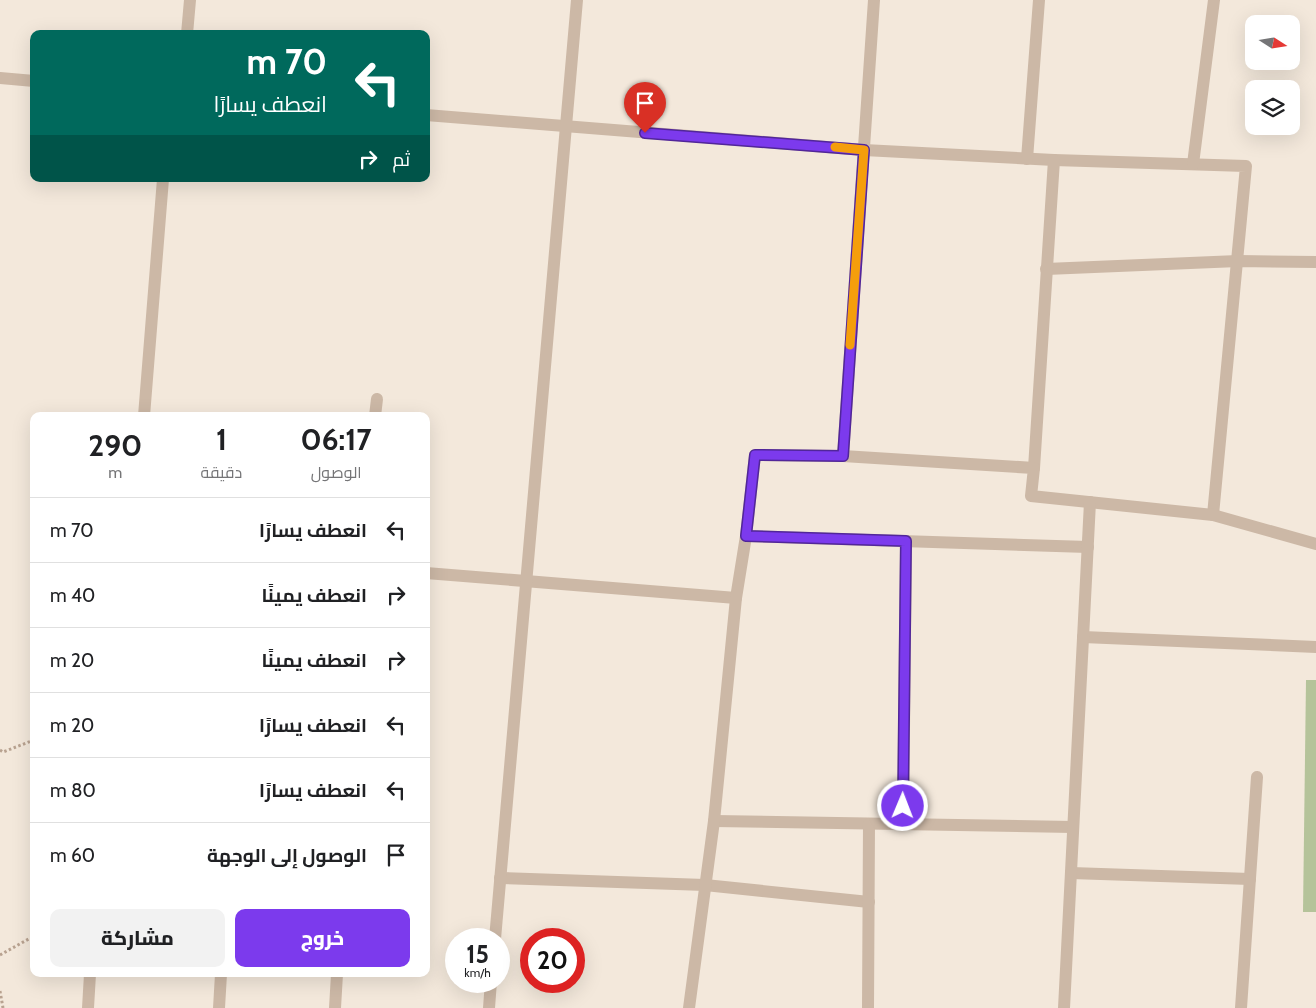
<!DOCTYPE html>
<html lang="ar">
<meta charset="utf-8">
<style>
:root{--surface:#fff;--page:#f2f2f2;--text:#202124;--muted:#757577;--line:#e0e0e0;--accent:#7c3aed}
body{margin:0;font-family:Cabin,Cairo,sans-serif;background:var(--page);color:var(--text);direction:rtl;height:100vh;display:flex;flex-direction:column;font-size:19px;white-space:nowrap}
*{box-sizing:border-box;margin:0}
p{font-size:16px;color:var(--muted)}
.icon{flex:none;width:28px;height:28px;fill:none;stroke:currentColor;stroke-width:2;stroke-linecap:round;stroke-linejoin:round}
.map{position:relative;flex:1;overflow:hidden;direction:ltr}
.sheet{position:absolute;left:30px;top:412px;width:400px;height:565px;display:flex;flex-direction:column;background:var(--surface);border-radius:10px;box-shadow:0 5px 20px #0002;direction:rtl}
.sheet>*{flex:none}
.hud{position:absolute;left:30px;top:30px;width:400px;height:152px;border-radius:10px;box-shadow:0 5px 20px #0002;direction:rtl;background:#00695c;color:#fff;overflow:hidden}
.needle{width:32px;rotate:102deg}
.tools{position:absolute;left:1245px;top:15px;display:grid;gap:10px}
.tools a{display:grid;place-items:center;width:55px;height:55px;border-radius:10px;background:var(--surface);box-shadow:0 5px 20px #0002;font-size:25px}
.speed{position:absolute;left:445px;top:928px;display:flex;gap:10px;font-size:25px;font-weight:700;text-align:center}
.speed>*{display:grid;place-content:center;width:65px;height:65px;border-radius:50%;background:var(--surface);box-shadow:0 5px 20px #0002;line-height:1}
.speed small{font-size:12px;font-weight:400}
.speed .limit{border:8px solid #d22;background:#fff;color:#111}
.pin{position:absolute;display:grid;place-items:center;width:42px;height:42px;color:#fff;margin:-51px -21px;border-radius:50% 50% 50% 0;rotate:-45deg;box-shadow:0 0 5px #0007}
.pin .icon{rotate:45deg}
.me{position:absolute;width:55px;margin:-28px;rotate:1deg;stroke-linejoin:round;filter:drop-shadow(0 0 4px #0008)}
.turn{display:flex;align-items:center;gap:18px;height:105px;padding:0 20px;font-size:22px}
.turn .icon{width:65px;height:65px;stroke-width:2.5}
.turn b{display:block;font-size:35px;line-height:42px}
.then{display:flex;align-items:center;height:48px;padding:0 20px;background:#0003;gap:10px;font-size:19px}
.eta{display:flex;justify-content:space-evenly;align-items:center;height:85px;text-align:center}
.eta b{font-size:30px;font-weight:800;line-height:35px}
.primary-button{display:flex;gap:10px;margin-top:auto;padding:10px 20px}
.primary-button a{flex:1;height:58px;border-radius:10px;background:var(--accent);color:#fff;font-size:20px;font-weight:800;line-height:58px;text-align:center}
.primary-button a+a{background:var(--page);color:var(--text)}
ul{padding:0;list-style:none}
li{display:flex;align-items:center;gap:15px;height:65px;padding:0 20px;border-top:1px solid var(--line)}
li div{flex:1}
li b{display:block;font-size:19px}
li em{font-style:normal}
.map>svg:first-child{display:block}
</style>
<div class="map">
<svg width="1316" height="1008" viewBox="0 0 1316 1008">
<rect width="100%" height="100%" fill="#f3e8db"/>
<path fill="#b5c39a" d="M1306,680H1316V912H1303Z"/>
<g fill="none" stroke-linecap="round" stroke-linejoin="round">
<g stroke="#b8a290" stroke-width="3" stroke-dasharray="2.5 2.5" stroke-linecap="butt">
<path d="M0,750L3,752L34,740"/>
<path d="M0,955L34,936"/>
<path d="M0,991L3,1008"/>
</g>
<g stroke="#ccb8a6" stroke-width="12">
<path d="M864,150L1054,160L1246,166L1213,515"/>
<path d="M1027,159L1039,0"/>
<path d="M1193,164L1214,0"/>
<path d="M1046,269L1238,261L1316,262"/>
<path d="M375,416L377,399"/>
<path d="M1034,468L1054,160"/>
<path d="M1083,637L1316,647"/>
<path d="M903,824L906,541"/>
<path d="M1071,873L1250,879"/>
<path d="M500,878L705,885L869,902"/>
<path d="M88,1008L90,974"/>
<path d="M219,1008L221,974"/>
<path d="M335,1008L337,974"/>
<path d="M1241,1008L1257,777"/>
</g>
<g stroke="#ccb8a6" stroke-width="12">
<path d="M187,34L190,0"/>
<path d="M0,78L34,81"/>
<path d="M426,115L864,150"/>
<path d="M144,416L163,179"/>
<path d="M843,456L874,0"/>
<path d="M746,536L1088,547"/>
<path d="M426,573L736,598"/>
<path d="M714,821L1073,827"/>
<path d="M495,939L577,0"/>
<path d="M489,1008L491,981"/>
<path d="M689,1008L714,821L736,598L746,536L755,455L843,456L1034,468L1031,496L1213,515L1316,544"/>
<path d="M868,1008L869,824"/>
<path d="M1064,1008L1090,502"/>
</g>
</g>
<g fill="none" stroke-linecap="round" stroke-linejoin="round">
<defs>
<path id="route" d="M645,133L864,150L843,456L755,455L746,536L906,541L903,806"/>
</defs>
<use href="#route" stroke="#51269a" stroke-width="12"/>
<use href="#route" stroke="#7c3aed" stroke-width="9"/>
<path stroke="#f59e0b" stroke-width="9" d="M835,147L864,150L850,345"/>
</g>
</svg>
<div class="tools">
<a><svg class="needle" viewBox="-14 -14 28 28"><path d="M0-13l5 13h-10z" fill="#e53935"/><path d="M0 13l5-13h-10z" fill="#757577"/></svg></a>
<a><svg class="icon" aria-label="layers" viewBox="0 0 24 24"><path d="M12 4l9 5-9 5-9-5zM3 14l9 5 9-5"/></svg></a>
</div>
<div class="speed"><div>15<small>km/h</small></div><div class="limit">20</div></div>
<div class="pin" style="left:645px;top:133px;background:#d93025"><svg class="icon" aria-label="arrive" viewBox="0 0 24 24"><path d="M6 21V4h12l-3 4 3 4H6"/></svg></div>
<svg class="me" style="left:903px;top:806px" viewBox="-20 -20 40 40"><circle r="17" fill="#7c3aed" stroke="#fff" stroke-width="3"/><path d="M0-11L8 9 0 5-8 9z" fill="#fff"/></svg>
<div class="hud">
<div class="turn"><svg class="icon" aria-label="left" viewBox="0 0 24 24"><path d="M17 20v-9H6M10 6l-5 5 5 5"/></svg><div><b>70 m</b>انعطف يسارًا</div></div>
<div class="then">ثم<svg class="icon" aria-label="right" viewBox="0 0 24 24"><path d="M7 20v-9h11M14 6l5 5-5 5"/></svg></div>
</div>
<section class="sheet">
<div class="eta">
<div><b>06:17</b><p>الوصول</p></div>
<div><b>1</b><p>دقيقة</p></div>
<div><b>290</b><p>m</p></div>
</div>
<ul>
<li><svg class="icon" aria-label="left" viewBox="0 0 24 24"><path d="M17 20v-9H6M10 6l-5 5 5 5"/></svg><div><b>انعطف يسارًا</b></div><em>70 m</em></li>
<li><svg class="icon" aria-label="right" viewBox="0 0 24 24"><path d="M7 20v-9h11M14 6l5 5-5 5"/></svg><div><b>انعطف يمينًا</b></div><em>40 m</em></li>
<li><svg class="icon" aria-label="right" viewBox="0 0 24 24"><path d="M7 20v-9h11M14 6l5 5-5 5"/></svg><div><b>انعطف يمينًا</b></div><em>20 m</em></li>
<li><svg class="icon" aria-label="left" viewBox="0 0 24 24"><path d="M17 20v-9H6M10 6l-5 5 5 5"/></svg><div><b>انعطف يسارًا</b></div><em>20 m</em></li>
<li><svg class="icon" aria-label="left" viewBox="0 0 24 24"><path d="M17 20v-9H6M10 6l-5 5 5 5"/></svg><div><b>انعطف يسارًا</b></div><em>80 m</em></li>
<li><svg class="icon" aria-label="arrive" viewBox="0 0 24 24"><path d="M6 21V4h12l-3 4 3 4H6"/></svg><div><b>الوصول إلى الوجهة</b></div><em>60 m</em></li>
</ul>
<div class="primary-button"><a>خروج</a><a>مشاركة</a></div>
</section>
</div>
